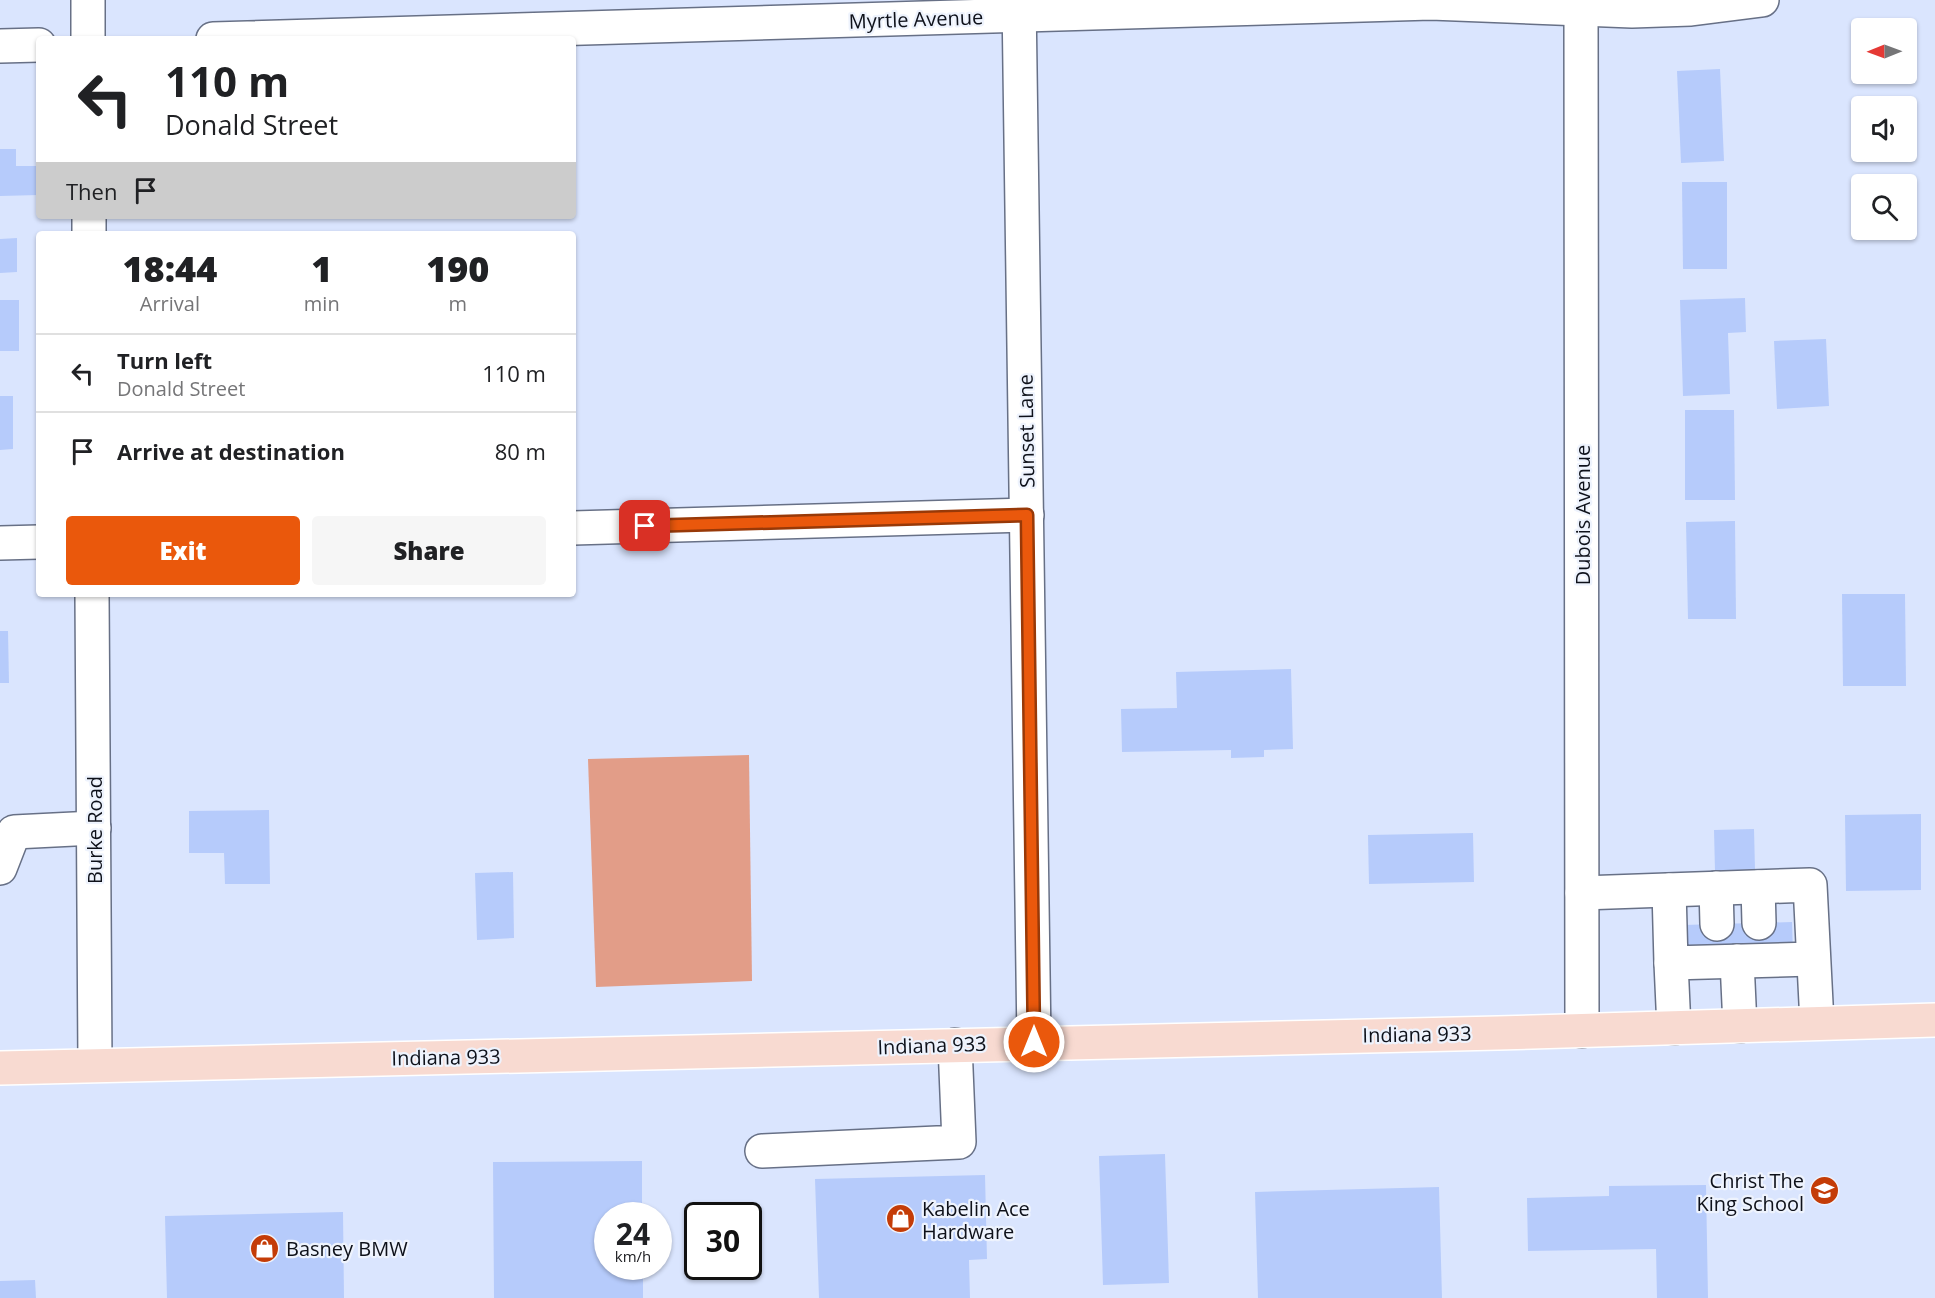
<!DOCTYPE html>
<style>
:root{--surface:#fff;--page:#f6f6f6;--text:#202124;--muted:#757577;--line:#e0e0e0;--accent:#ea580c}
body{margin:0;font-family:"Open Sans",sans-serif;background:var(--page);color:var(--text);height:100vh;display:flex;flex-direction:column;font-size:22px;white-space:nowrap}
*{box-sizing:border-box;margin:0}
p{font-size:20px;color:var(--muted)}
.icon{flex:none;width:33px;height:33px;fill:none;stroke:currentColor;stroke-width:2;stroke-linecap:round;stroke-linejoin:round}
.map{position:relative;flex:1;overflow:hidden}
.panel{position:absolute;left:36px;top:231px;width:540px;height:366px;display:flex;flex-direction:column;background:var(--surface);border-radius:6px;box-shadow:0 2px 4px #0004}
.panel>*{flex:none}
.guide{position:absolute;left:36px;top:36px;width:540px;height:183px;border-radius:6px;box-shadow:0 2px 4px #0004;background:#fff;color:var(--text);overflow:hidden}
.needle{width:39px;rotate:269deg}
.controls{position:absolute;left:1851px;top:18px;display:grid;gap:12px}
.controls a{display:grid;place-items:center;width:66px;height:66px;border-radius:6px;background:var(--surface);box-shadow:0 2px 4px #0004;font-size:30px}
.speed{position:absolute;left:594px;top:1202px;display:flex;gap:12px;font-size:30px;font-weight:700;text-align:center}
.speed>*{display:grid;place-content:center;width:78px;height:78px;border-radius:50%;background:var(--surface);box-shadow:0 2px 4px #0004;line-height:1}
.speed small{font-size:15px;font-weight:400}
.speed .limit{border:3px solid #111;border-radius:9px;background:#fff;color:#111}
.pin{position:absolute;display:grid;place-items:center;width:51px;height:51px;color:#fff;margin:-26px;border-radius:12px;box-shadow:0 3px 9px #0006}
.me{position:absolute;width:66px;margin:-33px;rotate:0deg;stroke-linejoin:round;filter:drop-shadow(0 0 4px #0008)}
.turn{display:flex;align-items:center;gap:21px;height:126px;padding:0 30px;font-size:27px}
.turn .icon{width:78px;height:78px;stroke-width:2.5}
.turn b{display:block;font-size:42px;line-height:51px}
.then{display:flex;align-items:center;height:57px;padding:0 30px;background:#0003;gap:12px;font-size:22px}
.eta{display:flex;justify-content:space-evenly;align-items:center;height:102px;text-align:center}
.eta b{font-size:36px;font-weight:800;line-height:42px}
.action{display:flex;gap:12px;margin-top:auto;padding:12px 30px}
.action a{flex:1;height:69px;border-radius:6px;background:var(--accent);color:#fff;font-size:24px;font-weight:800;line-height:69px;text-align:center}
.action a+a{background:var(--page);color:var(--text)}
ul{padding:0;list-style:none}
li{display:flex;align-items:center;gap:18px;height:78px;padding:0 30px;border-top:2px solid var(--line)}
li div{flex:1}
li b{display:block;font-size:22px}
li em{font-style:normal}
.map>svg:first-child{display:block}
</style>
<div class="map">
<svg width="1935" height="1298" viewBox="0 0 1935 1298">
<rect width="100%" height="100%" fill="#dae5fe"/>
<path fill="#e29d88" d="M749,755L752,981L596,987L588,759Z"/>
<g fill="#b6cbfb">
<path d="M1720,69L1724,161L1681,163L1677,71Z"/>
<path d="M0,149H16V166H38L39,195L0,196Z"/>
<path d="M1682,182H1727V269H1683Z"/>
<path d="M17,238V272L0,273V239Z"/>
<path d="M1745,298L1746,332L1728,333L1730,394L1683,396L1680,300Z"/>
<rect x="0" y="300" width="19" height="51"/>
<path d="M1826,339L1829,406L1777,409L1774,341Z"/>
<path d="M0,396H13V449L0,450Z"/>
<path d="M1685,410H1734L1735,500H1685Z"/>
<path d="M1735,521L1736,619H1688L1686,522Z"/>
<path d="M1842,594H1905L1906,686H1843Z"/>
<path d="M0,631H8L9,683H0Z"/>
<path d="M1291,669L1293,749L1264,750V757L1231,758V750L1122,752L1121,709L1177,708L1176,672Z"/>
<path d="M269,810L270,884H225L224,853H189V811Z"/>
<path d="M1921,814V890L1846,891L1845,815Z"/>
<path d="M1754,829L1755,870L1715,871L1714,830Z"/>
<path d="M1473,833L1474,882L1369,884L1368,835Z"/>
<path d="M513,872L514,938L477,940L475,873Z"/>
<path d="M1792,922L1793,953L1683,956V925Z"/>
<path d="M1165,1154L1169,1283L1103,1285L1099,1156Z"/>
<path d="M642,1161V1215H608V1266H643V1298H494L493,1162Z"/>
<path d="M985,1175L987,1259L969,1260L970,1298H819L815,1179Z"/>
<path d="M1706,1185L1708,1298H1657L1656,1249L1528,1251L1527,1198L1609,1196V1186Z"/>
<path d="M1439,1187L1442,1298H1258L1255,1192Z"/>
<path d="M343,1212L344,1298H167L165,1216Z"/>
<path d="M35,1280L36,1298H0V1281Z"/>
</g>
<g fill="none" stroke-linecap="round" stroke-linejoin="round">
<defs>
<g id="minor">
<path d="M88,0V39"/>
<path d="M1019,0L1034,1042"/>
<path d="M1581,0L1582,1031"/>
<path d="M213,39L1431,3L1632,11L1691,9L1762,0"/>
<path d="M0,46L39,45"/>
<path d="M89,216V234"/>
<path d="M573,528L1027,515"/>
<path d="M0,543L39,542"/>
<path d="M92,594L95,1065"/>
<path d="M0,868L14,832L94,828"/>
<path d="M1758,887L1759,923"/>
<path d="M1716,888L1717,924"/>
<path d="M1669,890L1671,963L1812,959"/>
<path d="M1582,893L1810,885L1817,1023"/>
<path d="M1737,961L1740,1026"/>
<path d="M1671,963L1674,1028"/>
<path d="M762,1151L959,1142L955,1045"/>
</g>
<path id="major" d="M0,1068L1498,1033L1935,1020"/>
</defs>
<use href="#minor" stroke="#677086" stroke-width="36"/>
<use href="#major" stroke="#fff" stroke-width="36"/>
<use href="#minor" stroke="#fff" stroke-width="33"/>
<use href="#major" stroke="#f8dad1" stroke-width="33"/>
</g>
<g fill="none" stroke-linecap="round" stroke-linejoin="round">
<defs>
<path id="route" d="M645,526L1027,515L1034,1042"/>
</defs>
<use href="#route" stroke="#983908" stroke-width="15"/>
<use href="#route" stroke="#ea580c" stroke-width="10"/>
</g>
<defs>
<symbol id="school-disc" viewBox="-11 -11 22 22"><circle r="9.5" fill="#c43c07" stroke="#eef3fd"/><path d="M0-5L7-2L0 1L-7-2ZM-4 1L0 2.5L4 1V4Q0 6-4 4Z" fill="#fff"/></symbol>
<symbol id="shop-disc" viewBox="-11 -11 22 22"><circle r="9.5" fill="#c43c07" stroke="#eef3fd"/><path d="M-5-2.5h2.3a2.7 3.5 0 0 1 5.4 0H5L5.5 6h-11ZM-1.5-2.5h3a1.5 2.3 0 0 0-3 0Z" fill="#fff"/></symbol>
</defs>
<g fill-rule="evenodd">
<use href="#school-disc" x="1808" y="1174" width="33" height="33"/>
<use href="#shop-disc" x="884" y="1202" width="33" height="33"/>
<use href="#shop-disc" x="248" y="1232" width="33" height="33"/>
</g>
<g text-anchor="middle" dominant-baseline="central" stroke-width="4.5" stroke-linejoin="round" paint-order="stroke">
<g font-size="20" fill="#0e111a" stroke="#eef3fd">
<text transform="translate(916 19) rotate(-2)">Myrtle Avenue</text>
<text transform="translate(1026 431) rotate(-91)">Sunset Lane</text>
<text transform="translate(1582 515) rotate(-90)">Dubois Avenue</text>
<text transform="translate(94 830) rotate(-90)">Burke Road</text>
<text transform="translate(1417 1034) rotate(-1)">Indiana 933</text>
<text transform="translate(932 1045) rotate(-2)">Indiana 933</text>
<text transform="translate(446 1057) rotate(-1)">Indiana 933</text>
</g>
<g font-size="20" fill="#0e111a" stroke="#eef3fd" text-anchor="start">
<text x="1804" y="1180" text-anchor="end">Christ The<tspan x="1804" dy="23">King School</tspan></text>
<text x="922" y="1208">Kabelin Ace<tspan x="922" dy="23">Hardware</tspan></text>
<text x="286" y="1248">Basney BMW</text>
</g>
</g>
</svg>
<div class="controls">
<a><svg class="needle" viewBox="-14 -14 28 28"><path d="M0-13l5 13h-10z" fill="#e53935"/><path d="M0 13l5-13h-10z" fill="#757577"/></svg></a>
<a><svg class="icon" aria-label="sound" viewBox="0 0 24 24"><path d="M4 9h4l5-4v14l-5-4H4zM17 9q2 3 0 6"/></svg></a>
<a><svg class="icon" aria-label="search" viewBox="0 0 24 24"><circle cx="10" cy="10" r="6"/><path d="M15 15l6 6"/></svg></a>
</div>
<div class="speed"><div>24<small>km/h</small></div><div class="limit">30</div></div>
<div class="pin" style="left:645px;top:526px;background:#d93025"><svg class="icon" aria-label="arrive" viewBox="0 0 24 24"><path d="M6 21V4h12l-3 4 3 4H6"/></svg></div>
<svg class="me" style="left:1034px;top:1042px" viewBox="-20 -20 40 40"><circle r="17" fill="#ea580c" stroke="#fff" stroke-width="3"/><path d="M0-11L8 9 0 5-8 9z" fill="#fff"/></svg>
<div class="guide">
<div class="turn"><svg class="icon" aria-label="left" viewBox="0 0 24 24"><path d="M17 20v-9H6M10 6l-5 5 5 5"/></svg><div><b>110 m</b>Donald Street</div></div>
<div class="then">Then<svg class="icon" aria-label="arrive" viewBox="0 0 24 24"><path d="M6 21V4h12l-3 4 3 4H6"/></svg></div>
</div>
<section class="panel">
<div class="eta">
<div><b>18:44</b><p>Arrival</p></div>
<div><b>1</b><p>min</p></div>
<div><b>190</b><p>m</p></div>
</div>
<ul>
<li><svg class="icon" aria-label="left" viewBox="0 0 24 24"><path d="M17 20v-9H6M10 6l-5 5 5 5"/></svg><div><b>Turn left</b><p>Donald Street</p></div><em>110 m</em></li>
<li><svg class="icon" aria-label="arrive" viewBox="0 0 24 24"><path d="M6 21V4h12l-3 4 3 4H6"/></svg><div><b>Arrive at destination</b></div><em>80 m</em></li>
</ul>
<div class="action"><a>Exit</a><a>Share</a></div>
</section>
</div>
